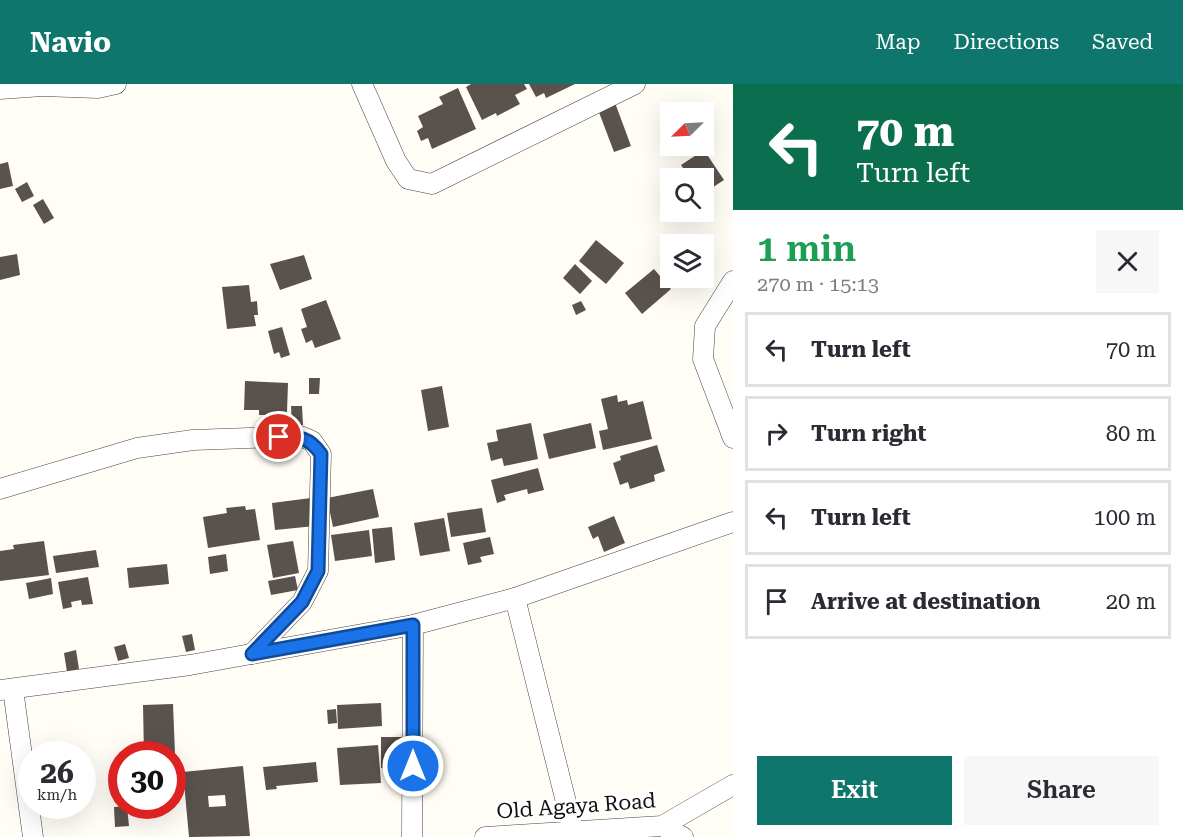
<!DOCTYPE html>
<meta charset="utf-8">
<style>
:root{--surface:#fff;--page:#f7f7f7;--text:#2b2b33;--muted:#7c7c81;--line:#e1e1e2;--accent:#0f766e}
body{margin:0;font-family:"Roboto Serif",serif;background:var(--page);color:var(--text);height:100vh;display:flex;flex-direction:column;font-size:22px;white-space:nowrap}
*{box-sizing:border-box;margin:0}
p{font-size:20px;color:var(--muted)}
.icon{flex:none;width:33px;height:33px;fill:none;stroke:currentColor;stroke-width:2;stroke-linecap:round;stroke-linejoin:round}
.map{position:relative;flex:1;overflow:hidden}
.sheet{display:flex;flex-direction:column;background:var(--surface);width:450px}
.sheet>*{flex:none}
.top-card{background:#0b6e4f;color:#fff;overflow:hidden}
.needle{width:39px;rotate:246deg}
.fabs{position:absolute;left:660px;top:18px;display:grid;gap:12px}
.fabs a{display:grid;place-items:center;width:54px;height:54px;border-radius:0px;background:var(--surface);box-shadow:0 6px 24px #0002;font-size:30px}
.speed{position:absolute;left:18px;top:657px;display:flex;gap:12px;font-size:30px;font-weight:700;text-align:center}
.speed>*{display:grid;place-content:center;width:78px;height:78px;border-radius:50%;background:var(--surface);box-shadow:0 6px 24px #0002;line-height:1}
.speed small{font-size:15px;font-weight:400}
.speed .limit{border:9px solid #d22;background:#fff;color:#111}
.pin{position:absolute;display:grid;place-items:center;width:51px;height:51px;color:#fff;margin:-26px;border:3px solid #fff;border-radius:50%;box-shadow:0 2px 6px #0007}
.me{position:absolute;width:66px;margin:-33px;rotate:0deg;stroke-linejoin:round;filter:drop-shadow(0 0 4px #0008)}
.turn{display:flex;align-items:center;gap:21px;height:126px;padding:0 24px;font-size:27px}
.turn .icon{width:78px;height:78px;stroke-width:2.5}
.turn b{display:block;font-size:42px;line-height:51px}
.round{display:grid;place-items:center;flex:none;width:63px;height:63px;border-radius:0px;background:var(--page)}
.headline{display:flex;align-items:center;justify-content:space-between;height:102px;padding:0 24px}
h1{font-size:36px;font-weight:600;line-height:45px;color:#1e9e55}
.button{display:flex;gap:12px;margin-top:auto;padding:12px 24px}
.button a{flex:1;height:69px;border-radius:0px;background:var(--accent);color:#fff;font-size:24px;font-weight:600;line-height:69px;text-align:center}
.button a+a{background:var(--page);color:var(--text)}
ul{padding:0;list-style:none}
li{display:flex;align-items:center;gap:18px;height:75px;margin:0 12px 9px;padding:0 12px;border:3px solid var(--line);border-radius:0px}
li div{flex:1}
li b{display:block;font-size:22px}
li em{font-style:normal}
header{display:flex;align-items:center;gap:36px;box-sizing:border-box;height:84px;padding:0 30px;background:var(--accent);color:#fff}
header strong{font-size:28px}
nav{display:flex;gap:33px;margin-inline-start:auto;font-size:21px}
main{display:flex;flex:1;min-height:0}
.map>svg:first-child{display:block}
</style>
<header>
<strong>Navio</strong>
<nav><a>Map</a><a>Directions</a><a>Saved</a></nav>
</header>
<main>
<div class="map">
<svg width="733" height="753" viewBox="0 0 733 753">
<rect width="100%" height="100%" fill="#fffdf5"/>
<g fill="#5a524d" fill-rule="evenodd">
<path d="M471,0H524L527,5L515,11L520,20L497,32L496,29L482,36L466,3Z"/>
<path d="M529,0H575L546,14L544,9L536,13Z"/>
<path d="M458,4L476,45L432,65L428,54L421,57L417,47L423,43L418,32L443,20L439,13Z"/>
<path d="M614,16L631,62L614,68L597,23Z"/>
<path d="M704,66L724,96L704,109V94H690L681,81Z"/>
<path d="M8,78L13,102L0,105V80Z"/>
<path d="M27,98L34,112L22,118L15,105Z"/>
<path d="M43,115L54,134L44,140L33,121Z"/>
<path d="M596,156L624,179L606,200L579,177Z"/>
<path d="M17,170L20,191L0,196V173Z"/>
<path d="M304,171L312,195L280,206L270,180Z"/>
<path d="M575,180L592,197L580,210L563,194Z"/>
<path d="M654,185L671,205L642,230L625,209Z"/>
<path d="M249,201L251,218L257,217L258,231H254L256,242L227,245L222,203Z"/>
<path d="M326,216L341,255L315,264L312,256L306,259L301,245L307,243L301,225Z"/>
<path d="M581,217L586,226L576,231L572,221Z"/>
<path d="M282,243L290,271L281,274L279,268L274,270L268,247Z"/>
<path d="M309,294H320L319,310H309Z"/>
<path d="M245,297L288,299L287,328L277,327V331H259V326H244Z"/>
<path d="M442,302L449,343L428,347L421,306Z"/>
<path d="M617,311L618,318L627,316L628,321L643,317L652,355L603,366L599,347L608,345L601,315Z"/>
<path d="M291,322H302L303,341H292Z"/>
<path d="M531,339L538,375L504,382L502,374L491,377L487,359L498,357L496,346Z"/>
<path d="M591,339L596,364L549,375L543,350Z"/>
<path d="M657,361L665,387L654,391L655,397L630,405L628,398L620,401L613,379L621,376L620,372Z"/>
<path d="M538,384L544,406L528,410L527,405L504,411L506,416L497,419L491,396Z"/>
<path d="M373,405L379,433L333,443L327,414Z"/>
<path d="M311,414L315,442L275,446L272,419Z"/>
<path d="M245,422L246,426L255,425L260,456L208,464L203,433L227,429L226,424Z"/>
<path d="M482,424L486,448L451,453L447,429Z"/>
<path d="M614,432L625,459L604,468L598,452L593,455L588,443Z"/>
<path d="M444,434L450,467L420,472L414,439Z"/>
<path d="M392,443L395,476L375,479L372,445Z"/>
<path d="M369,446L372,472L335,477L331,451Z"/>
<path d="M490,453L494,470L480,473L482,478L468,481L463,459Z"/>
<path d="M44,457L49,491L0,497V467L14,465L13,461Z"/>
<path d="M293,457L299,489L273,494L267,461Z"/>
<path d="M96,466L99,483L56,489L53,472Z"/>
<path d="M226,470L228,487L210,490L208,473Z"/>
<path d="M167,480L169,500L129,504L127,484Z"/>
<path d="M295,492L298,506L271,511L268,497Z"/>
<path d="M88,493L93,520L82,521L81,516L71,518L72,523L63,525L58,498Z"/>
<path d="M51,494L53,510L29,515L26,499Z"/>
<path d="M192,550L195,566L186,568L182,552Z"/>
<path d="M125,560L129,574L118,577L114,563Z"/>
<path d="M76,566L79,585L67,588L64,569Z"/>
<path d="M381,619L382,642L338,645L337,621Z"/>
<path d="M173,620L175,670H144L143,621Z"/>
<path d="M336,625L337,639L328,640L327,626Z"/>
<path d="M381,653H403V683L399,682V689L385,688V684H381Z"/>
<path d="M378,661L381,699L340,701L337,664Z"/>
<path d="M316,678L318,698L276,702L277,705L266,706L263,683Z"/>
<path d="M243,682L250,752L189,753L183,688ZM225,711L226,722L209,723L208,712Z"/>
<path d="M127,722L129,742L115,743L114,723Z"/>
</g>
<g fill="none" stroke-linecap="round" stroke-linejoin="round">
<defs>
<g id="minor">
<path d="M362,0L396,77L408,95L432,100L635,0"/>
<path d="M0,5L42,2L98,4L116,0"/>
<path d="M733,197L705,242L703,275L733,354"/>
<path d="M0,405L137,364L193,356L300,352L312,357L321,370L318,487L302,518L252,570"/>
<path d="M515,514L573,746"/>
<path d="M13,605L33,753"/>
<path d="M0,606L190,581L413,541L515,514L733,438"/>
<path d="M662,742L683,753"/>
<path d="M412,753L413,541"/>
<path d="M485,753L662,742L733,701"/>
</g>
</defs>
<use href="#minor" stroke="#444" stroke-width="21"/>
<use href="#minor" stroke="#fff" stroke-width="20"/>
</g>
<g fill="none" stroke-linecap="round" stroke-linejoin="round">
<defs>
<path id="route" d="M279,353C300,353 309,353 321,370L318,487L302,518L252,570L413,541V682"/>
</defs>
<use href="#route" stroke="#114b97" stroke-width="15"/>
<use href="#route" stroke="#1a73e8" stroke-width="10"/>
</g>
<g text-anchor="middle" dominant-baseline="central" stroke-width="6" stroke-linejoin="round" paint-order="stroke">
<g font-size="21" fill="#111" stroke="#fff">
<text transform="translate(576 722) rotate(-4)">Old Agaya Road</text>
</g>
</g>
</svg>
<div class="fabs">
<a><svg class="needle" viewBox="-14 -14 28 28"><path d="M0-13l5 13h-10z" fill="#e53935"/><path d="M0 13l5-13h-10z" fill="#7c7c81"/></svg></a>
<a><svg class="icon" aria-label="search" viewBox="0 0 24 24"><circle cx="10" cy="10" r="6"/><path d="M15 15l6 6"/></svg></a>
<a><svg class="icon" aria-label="layers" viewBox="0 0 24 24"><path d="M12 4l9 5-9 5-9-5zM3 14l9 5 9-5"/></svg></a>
</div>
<div class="speed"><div>26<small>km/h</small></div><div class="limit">30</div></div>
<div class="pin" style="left:279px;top:353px;background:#d93025"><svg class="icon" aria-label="arrive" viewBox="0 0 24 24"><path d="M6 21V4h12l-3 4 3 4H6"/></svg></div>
<svg class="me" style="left:413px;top:682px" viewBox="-20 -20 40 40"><circle r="17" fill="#1a73e8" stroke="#fff" stroke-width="3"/><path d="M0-11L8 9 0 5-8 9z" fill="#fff"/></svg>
</div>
<section class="sheet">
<div class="top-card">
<div class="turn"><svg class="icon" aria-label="left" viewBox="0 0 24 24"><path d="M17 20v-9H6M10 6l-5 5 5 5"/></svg><div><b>70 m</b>Turn left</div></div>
</div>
<div class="headline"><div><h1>1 min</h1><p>270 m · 15:13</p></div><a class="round"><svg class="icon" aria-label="close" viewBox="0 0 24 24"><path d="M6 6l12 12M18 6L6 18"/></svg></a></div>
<ul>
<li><svg class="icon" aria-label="left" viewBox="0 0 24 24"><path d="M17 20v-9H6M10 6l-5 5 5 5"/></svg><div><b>Turn left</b></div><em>70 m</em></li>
<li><svg class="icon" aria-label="right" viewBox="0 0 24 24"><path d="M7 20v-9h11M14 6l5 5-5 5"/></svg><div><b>Turn right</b></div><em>80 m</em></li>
<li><svg class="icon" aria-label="left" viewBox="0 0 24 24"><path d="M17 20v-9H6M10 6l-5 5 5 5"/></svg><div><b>Turn left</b></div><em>100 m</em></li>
<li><svg class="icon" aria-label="arrive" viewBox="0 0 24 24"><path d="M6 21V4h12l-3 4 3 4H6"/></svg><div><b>Arrive at destination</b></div><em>20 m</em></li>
</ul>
<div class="button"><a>Exit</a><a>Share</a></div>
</section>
</main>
